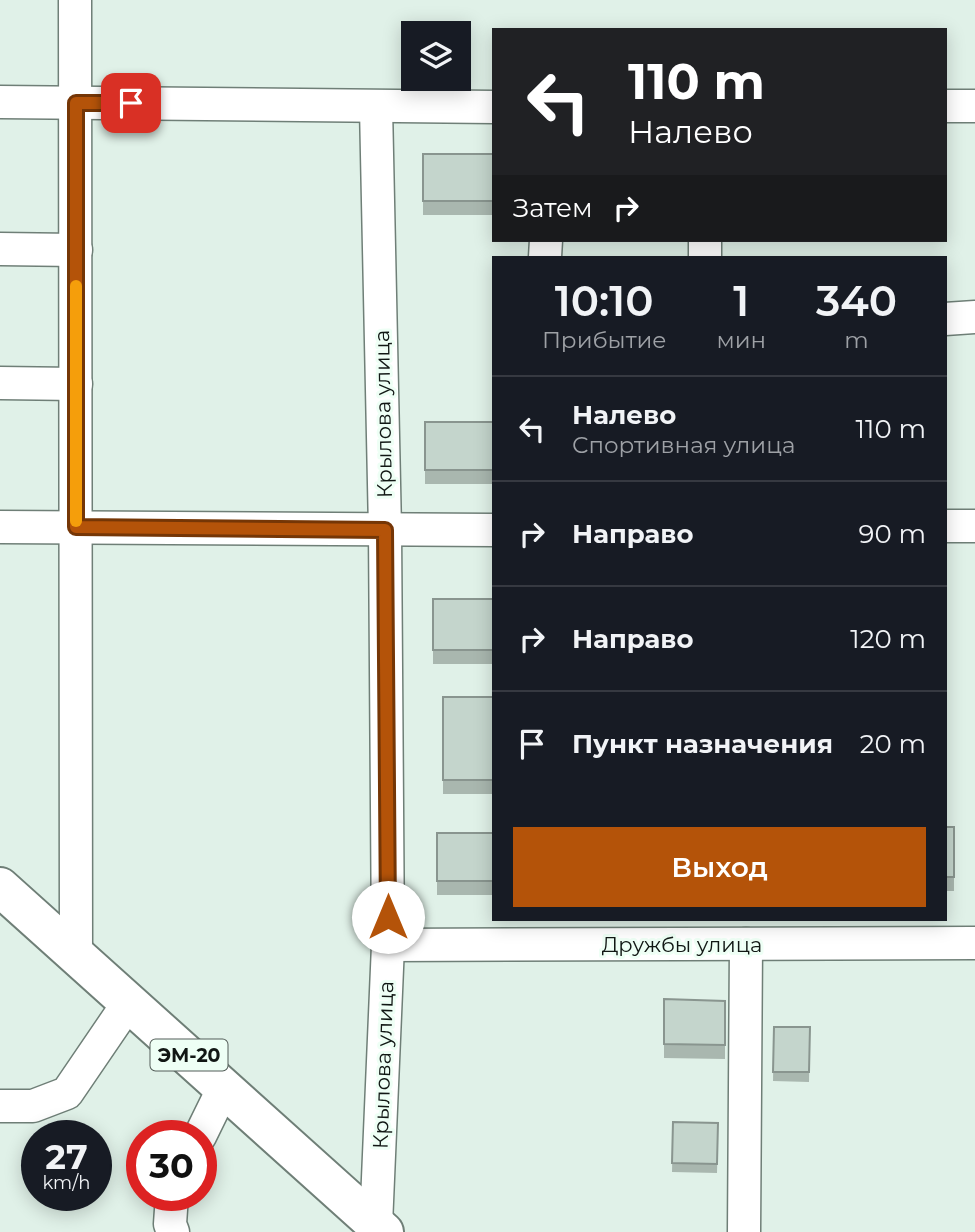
<!DOCTYPE html>
<html lang="ru">
<meta charset="utf-8">
<style>
:root{--surface:#171b24;--page:#20242c;--text:#f1f3f6;--muted:#9ea1a6;--line:#363941;--accent:#b45309}
body{margin:0;font-family:Montserrat,sans-serif;background:var(--page);color:var(--text);height:100vh;display:flex;flex-direction:column;font-size:26px;white-space:nowrap}
*{box-sizing:border-box;margin:0}
p{font-size:23px;color:var(--muted)}
.icon{flex:none;width:38px;height:38px;fill:none;stroke:currentColor;stroke-width:2;stroke-linecap:round;stroke-linejoin:round}
.map{position:relative;flex:1;overflow:hidden}
.drawer{position:absolute;left:492px;top:256px;width:455px;height:665px;display:flex;flex-direction:column;background:var(--surface);border-radius:0px;box-shadow:0 4px 18px #0003}
.drawer>*{flex:none}
.banner{position:absolute;left:492px;top:28px;width:455px;height:214px;border-radius:0px;box-shadow:0 4px 18px #0003;background:#202124;color:#fff;overflow:hidden}
.controls{position:absolute;left:401px;top:21px;display:grid;gap:14px}
.controls a{display:grid;place-items:center;width:70px;height:70px;border-radius:0px;background:var(--surface);box-shadow:0 4px 18px #0003;font-size:35px}
.speed{position:absolute;left:21px;top:1120px;display:flex;gap:14px;font-size:35px;font-weight:700;text-align:center}
.speed>*{display:grid;place-content:center;width:91px;height:91px;border-radius:50%;background:var(--surface);box-shadow:0 4px 18px #0003;line-height:1}
.speed small{font-size:18px;font-weight:400}
.speed .limit{border:10px solid #d22;background:#fff;color:#111}
.pin{position:absolute;display:grid;place-items:center;width:60px;height:60px;color:#fff;margin:-30px;border-radius:14px;box-shadow:0 4px 10px #0006}
.me{position:absolute;width:77px;margin:-38px;rotate:0deg;stroke-linejoin:round;filter:drop-shadow(0 0 5px #0008)}
.turn{display:flex;align-items:center;gap:24px;height:147px;padding:0 21px;font-size:32px}
.turn .icon{width:91px;height:91px;stroke-width:2.5}
.turn b{display:block;font-size:49px;line-height:60px}
.then{display:flex;align-items:center;height:66px;padding:0 21px;background:#0003;gap:14px;font-size:26px}
.eta{display:flex;justify-content:space-evenly;align-items:center;height:119px;text-align:center}
.eta b{font-size:42px;font-weight:600;line-height:49px}
.primary-button{display:flex;gap:14px;margin-top:auto;padding:14px 21px}
.primary-button a{flex:1;height:80px;border-radius:0px;background:var(--accent);color:#fff;font-size:28px;font-weight:600;line-height:80px;text-align:center}
ul{padding:0;list-style:none}
li{display:flex;align-items:center;gap:21px;height:105px;padding:0 21px;border-top:2px solid var(--line)}
li div{flex:1}
li b{display:block;font-size:26px}
li em{font-style:normal}
.map>svg:first-child{display:block}
</style>
<div class="map">
<svg width="975" height="1232" viewBox="0 0 975 1232">
<rect width="100%" height="100%" fill="#e0f1e8"/>
<g fill="none" stroke-linecap="round" stroke-linejoin="round">
<defs>
<g id="minor">
<path d="M75,0L76,954"/>
<path d="M0,102L494,107"/>
<path d="M945,106H975"/>
<path d="M0,249L76,250"/>
<path d="M545,257L546,240"/>
<path d="M705,257V240"/>
<path d="M945,319L975,317"/>
<path d="M0,383L76,384"/>
<path d="M945,526H975"/>
<path d="M0,527L494,530"/>
<path d="M388,945L975,943"/>
<path d="M0,1106H33L67,1093L129,1002"/>
<path d="M200,1136L224,1087"/>
<path d="M172,1195L170,1224L173,1232"/>
<path d="M376,1225L388,945L385,530L376,107"/>
<path d="M744,1232L746,944"/>
</g>
<path id="major" d="M0,887L384,1232"/>
</defs>
<use href="#minor" stroke="#6f7f77" stroke-width="35"/>
<use href="#major" stroke="#6f7f77" stroke-width="42"/>
<use href="#minor" stroke="#fff" stroke-width="32"/>
<use href="#major" stroke="#fff" stroke-width="38"/>
</g>
<g fill="#a9b7af">
<rect x="423" y="154" width="71" height="61"/>
<rect x="425" y="422" width="69" height="62"/>
<rect x="433" y="599" width="61" height="65"/>
<rect x="443" y="697" width="50" height="97"/>
<rect x="945" y="827" width="9" height="64"/>
<rect x="437" y="833" width="57" height="62"/>
<path d="M664,999L725,1001V1059L664,1058Z"/>
<path d="M774,1027H810L809,1082L773,1081Z"/>
<path d="M673,1122L718,1123L717,1173L672,1172Z"/>
</g>
<g fill="#c4d5cc" stroke="#89958f" stroke-width="2">
<rect x="423" y="154" width="71" height="47"/>
<rect x="425" y="422" width="69" height="48"/>
<rect x="433" y="599" width="61" height="51"/>
<rect x="443" y="697" width="50" height="83"/>
<rect x="945" y="827" width="9" height="50"/>
<rect x="437" y="833" width="57" height="48"/>
<path d="M664,999L725,1001V1045L664,1044Z"/>
<path d="M774,1027H810L809,1072H773Z"/>
<path d="M673,1122L718,1123L717,1164L672,1163Z"/>
</g>
<g fill="none" stroke-linecap="round" stroke-linejoin="round">
<defs>
<path id="route" d="M131,103H76V527L385,530L388,917"/>
</defs>
<use href="#route" stroke="#753606" stroke-width="18"/>
<use href="#route" stroke="#b45309" stroke-width="12"/>
<path stroke="#f59e0b" stroke-width="12" d="M76,286V521"/>
</g>
<g text-anchor="middle" dominant-baseline="central" stroke-width="6" stroke-linejoin="round" paint-order="stroke">
<rect fill="#eefff5" stroke="#535d58" stroke-width="2" x="150.5" y="1039.5" width="77" height="31" rx="5"/>
<g font-size="19" font-weight="bold" fill="#111714">
<text x="189" y="1055">ЭМ-20</text>
</g>
<g font-size="21" fill="#111714" stroke="#eefff5">
<text transform="translate(383 414) rotate(-91)">Крылова улица</text>
<text x="682" y="944">Дружбы улица</text>
<text transform="translate(383 1065) rotate(-88)">Крылова улица</text>
</g>
</g>
</svg>
<div class="controls">
<a><svg class="icon" aria-label="layers" viewBox="0 0 24 24"><path d="M12 4l9 5-9 5-9-5zM3 14l9 5 9-5"/></svg></a>
</div>
<div class="speed"><div>27<small>km/h</small></div><div class="limit">30</div></div>
<div class="pin" style="left:131px;top:103px;background:#d93025"><svg class="icon" aria-label="arrive" viewBox="0 0 24 24"><path d="M6 21V4h12l-3 4 3 4H6"/></svg></div>
<svg class="me" style="left:388px;top:917px" viewBox="-20 -20 40 40"><circle r="19" fill="#fff"/><path d="M0-13L10 11 0 6-10 11z" fill="#b45309"/></svg>
<div class="banner">
<div class="turn"><svg class="icon" aria-label="left" viewBox="0 0 24 24"><path d="M17 20v-9H6M10 6l-5 5 5 5"/></svg><div><b>110 m</b>Налево</div></div>
<div class="then">Затем<svg class="icon" aria-label="right" viewBox="0 0 24 24"><path d="M7 20v-9h11M14 6l5 5-5 5"/></svg></div>
</div>
<section class="drawer">
<div class="eta">
<div><b>10:10</b><p>Прибытие</p></div>
<div><b>1</b><p>мин</p></div>
<div><b>340</b><p>m</p></div>
</div>
<ul>
<li><svg class="icon" aria-label="left" viewBox="0 0 24 24"><path d="M17 20v-9H6M10 6l-5 5 5 5"/></svg><div><b>Налево</b><p>Спортивная улица</p></div><em>110 m</em></li>
<li><svg class="icon" aria-label="right" viewBox="0 0 24 24"><path d="M7 20v-9h11M14 6l5 5-5 5"/></svg><div><b>Направо</b></div><em>90 m</em></li>
<li><svg class="icon" aria-label="right" viewBox="0 0 24 24"><path d="M7 20v-9h11M14 6l5 5-5 5"/></svg><div><b>Направо</b></div><em>120 m</em></li>
<li><svg class="icon" aria-label="arrive" viewBox="0 0 24 24"><path d="M6 21V4h12l-3 4 3 4H6"/></svg><div><b>Пункт назначения</b></div><em>20 m</em></li>
</ul>
<div class="primary-button"><a>Выход</a></div>
</section>
</div>
